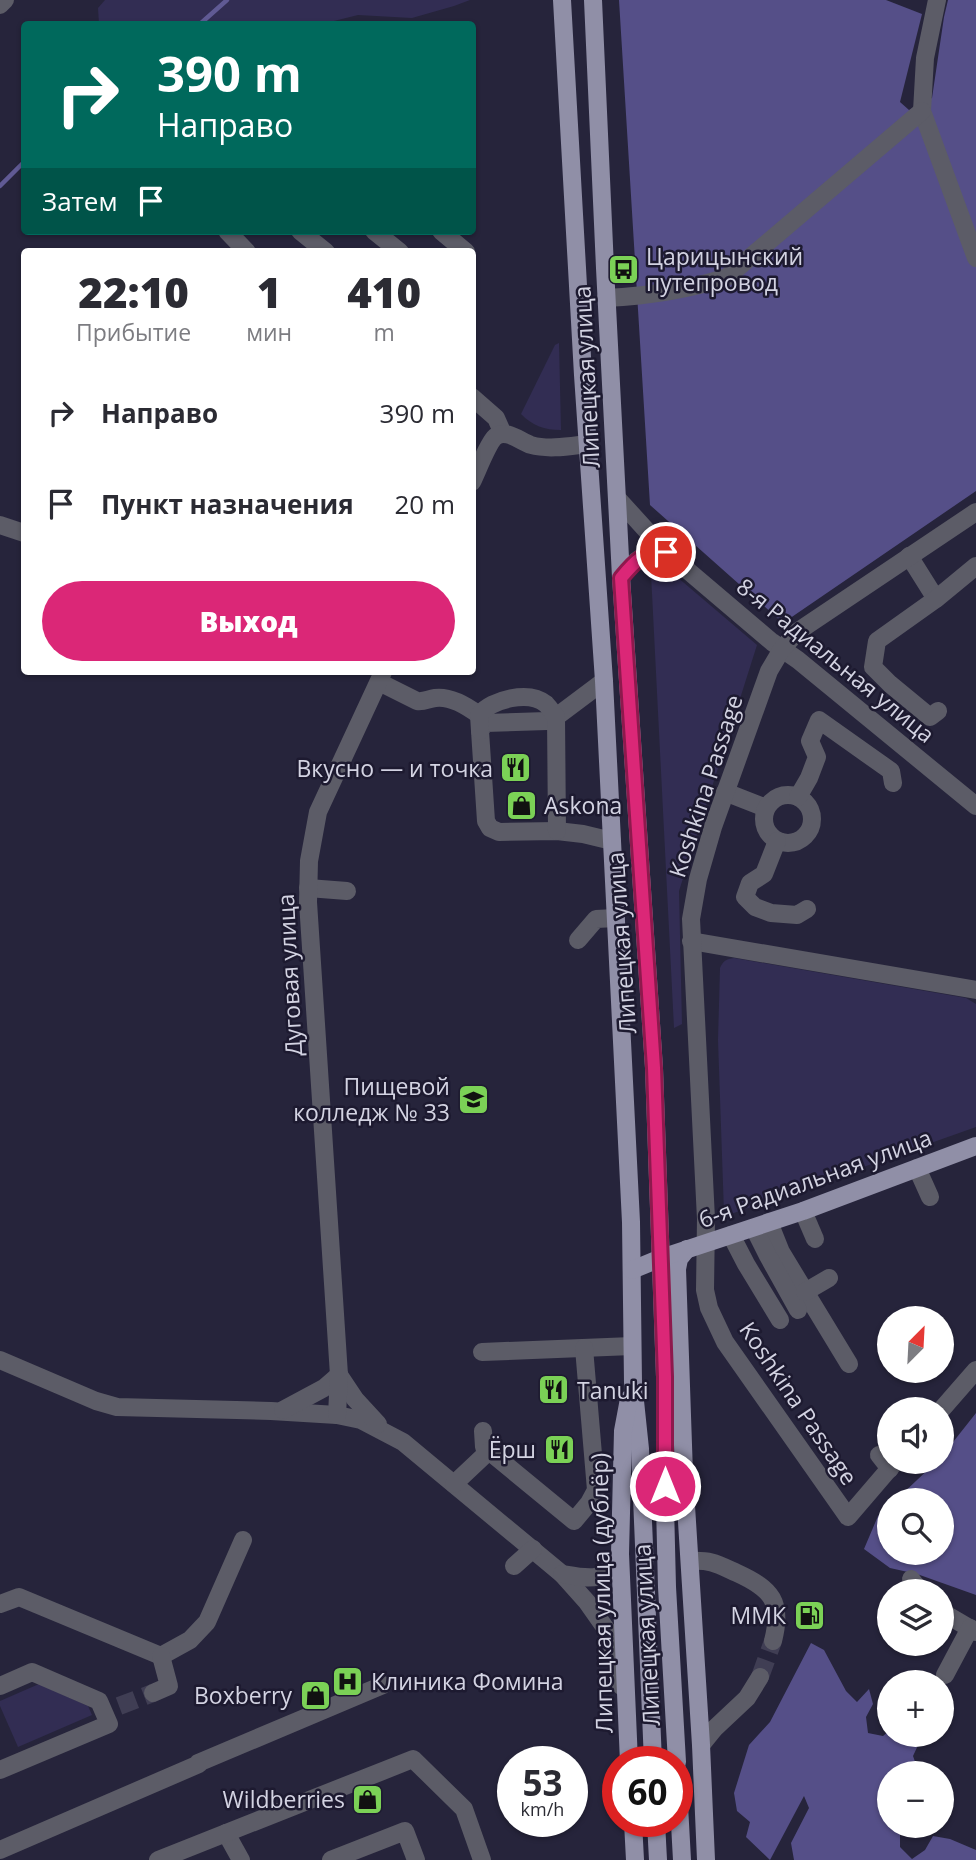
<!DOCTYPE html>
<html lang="ru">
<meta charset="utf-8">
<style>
:root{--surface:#fff;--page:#f7f7f7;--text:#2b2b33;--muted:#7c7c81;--accent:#db2777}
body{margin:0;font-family:"Open Sans",sans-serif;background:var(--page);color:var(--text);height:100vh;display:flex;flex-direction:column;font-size:26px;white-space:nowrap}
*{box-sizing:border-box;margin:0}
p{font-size:23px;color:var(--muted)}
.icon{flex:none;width:38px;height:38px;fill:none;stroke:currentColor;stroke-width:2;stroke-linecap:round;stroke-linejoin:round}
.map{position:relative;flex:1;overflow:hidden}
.panel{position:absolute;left:21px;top:248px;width:455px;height:427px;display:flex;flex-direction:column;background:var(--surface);border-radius:7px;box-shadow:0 2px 5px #0004}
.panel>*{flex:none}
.top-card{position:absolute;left:21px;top:21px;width:455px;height:214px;border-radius:7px;box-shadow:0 2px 5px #0004;background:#00695c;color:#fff;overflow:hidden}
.needle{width:46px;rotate:24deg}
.tools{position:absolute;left:877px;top:1306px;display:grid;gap:14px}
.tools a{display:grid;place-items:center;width:77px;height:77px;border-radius:50%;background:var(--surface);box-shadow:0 2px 5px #0004;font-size:35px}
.speed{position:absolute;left:497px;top:1746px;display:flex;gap:14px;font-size:35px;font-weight:700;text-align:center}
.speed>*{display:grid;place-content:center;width:91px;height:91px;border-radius:50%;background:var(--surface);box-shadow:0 2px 5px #0004;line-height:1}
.speed small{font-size:18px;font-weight:400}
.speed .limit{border:10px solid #d22;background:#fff;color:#111}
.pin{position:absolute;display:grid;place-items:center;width:60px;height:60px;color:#fff;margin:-30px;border:4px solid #fff;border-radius:50%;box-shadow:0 2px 7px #0007}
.me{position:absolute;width:77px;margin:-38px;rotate:0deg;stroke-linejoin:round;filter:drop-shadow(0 0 5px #0008)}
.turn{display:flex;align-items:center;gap:24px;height:147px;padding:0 21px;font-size:32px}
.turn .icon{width:91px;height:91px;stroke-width:2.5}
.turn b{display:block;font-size:49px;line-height:60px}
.then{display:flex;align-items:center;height:66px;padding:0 21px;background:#0003;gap:14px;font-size:26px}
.eta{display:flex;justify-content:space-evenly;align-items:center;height:119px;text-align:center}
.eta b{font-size:42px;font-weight:800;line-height:49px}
.primary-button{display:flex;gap:14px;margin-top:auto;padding:14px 21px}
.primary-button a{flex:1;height:80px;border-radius:42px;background:var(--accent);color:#fff;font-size:28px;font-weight:800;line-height:80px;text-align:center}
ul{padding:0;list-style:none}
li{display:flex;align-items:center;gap:21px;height:91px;padding:0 21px}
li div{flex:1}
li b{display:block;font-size:26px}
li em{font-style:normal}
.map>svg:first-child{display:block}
</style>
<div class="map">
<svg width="976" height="1860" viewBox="0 0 976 1860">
<rect width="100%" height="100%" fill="#26243b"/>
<g fill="#322d53">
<path d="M105,0H470L454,6L412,18L358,15L322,24H99L98,8Z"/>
<path d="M559,343L561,430C544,430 533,426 521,414L555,345Z"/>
<path d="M650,554L757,645L679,891L682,1024L674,1028Z"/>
<path d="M734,958L966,998L976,1004V1127L731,1214L724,1213L718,1040L720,968C723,961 726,959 734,958Z"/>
<path d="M39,1684L88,1706L92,1715L18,1747L0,1706V1701Z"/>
</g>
<g fill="#554f88">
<path d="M619,0H886L922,14L900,102L909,110L932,98L944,17L948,0H976V491L783,623L650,505Z"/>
<path d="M976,1413V1595L917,1574L890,1568L864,1549L878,1516L889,1506V1552H942V1500H896L937,1461H942V1456Z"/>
<path d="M811,1643L824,1650L846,1691L857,1702L869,1689L873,1704L866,1717L868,1733L883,1736L889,1731V1734H919L920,1741L913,1756L919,1773H889V1825H902L900,1829V1847L912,1859L925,1850L933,1836L950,1839L976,1850V1860H794L791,1843L809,1808L804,1796L770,1860L746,1837L750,1822L737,1811L734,1793L749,1745L770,1722Z"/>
</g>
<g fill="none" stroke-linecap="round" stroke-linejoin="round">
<g stroke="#605a94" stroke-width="4.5">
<path d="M200,24L227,0"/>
<path d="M0,186L24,162"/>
</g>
<g stroke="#403e54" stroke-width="18" stroke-dasharray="18 9" stroke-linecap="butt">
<path d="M760,1677L773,1641"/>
<path d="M119,1706L153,1693"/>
</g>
<g stroke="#5c5c67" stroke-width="18">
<path d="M937,0L925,58L922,111L976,258"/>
<path d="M0,5L5,0"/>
<path d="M227,231L247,252"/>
<path d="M300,231L326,252"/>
<path d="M374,231L400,252"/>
<path d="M441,231L466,252"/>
<path d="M606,298C648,296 688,290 727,277L922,111"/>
<path d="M472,397L496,418L503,434"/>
<path d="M472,482C477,472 488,443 495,437C506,428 521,442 531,445C549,450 570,446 587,444"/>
<path d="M617,498L666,552L772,642L798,660L976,806"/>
<path d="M0,525L24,533"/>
<path d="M909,556L936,599"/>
<path d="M621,577C635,560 642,553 666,552"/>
<path d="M604,681L556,717L547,721L485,723L480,731L486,821L490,828L499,832L557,831L583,834L612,841"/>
<path d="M379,682L417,701C424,702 428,699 435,698C450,696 467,706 479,715"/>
<path d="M938,711L930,717L890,684L873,667L877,641L936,599L976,566"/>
<path d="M480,731L479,715C492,699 529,690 546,704C549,707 553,713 556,717L557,831"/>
<path d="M725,792L766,808"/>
<circle cx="788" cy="819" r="24"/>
<path d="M798,797L809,778L817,757L810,741L819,720L891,771L893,783"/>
<path d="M777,841L764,874L750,883L745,897L755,907L771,913L797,915L807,909"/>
<path d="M308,888L347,891"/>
<path d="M578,940L596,919L616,918"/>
<path d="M691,941L976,990"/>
<path d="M917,1168L930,1197"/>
<path d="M803,1211L815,1239"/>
<path d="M769,1222L781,1252L849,1364"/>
<path d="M754,1228L768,1256L798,1310"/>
<path d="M731,1235L746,1264L780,1320"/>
<path d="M805,1292L829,1278"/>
<path d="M482,1352L632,1346"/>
<path d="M0,1360L96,1401L117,1407L271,1411L337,1415L361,1420L403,1442L562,1574L587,1602L606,1629L611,1641L621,1686"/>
<path d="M339,1375L355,1399L378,1424"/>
<path d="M942,1409L976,1370"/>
<path d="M283,1410L324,1388L339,1375"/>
<path d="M337,1415L339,1375L308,902L309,861L318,812L383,672"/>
<path d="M483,1431L484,1447L574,1521L589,1503L596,1490L584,1348"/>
<path d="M879,1455L890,1469"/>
<path d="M896,1461L848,1517L725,1342L709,1308L705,1290L706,1219L691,919L698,879L713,827L769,671L782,649L797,632L976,512"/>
<path d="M454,1484L489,1451"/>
<path d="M690,1561C712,1560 717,1564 737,1573C772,1589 783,1602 773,1641"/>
<path d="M514,1566L533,1549"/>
<path d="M562,1574C591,1579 605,1583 620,1554"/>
<path d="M911,1579L920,1591"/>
<path d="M0,1604L19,1597L161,1656L190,1640L207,1622L243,1540"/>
<path d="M942,1612L976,1632"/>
<path d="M945,1675L970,1628"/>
<path d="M0,1686L32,1672L99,1701L109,1724L0,1770"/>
<path d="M153,1693L169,1686L161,1656"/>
<path d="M701,1745L714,1729L747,1698L760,1677"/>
<path d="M226,1833L241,1860"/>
<path d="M0,1850L199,1764L198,1763L383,1685"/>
<path d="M158,1860L413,1759L464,1809L482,1860"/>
<path d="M331,1860L405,1831L416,1860"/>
</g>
<g stroke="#908fa7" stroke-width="18">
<path d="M562,0L583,375L604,681L612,841L631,1222L633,1382L640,1449L653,1762"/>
<path d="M593,0L605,268L621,577L654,1068L665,1377V1505L667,1587L677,1762"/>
<path d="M687,1249L679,1259L677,1269L684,1474L701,1745L706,1860"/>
<path d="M632,1270L661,1258L803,1211L976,1146"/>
<path d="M629,1762L620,1554L623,1431L629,1399"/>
<path d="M677,1769L682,1860"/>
<path d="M633,1822L635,1860"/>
<path d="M656,1822L658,1860"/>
</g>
</g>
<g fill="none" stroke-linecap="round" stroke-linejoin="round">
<defs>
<path id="route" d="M665,1486V1377L654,1068L621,578C636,560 642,553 666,552"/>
</defs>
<use href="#route" stroke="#8e194d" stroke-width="18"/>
<use href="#route" stroke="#db2777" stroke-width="12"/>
</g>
<defs>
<symbol id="bus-square" viewBox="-11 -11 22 22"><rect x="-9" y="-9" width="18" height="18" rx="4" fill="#7bd156" stroke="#1d1a30"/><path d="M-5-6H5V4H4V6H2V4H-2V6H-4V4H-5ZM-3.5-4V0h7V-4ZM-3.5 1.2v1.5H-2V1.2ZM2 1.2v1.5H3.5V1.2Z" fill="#111"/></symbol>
<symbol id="restaurant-square" viewBox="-11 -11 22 22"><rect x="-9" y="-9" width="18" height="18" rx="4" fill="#7bd156" stroke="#1d1a30"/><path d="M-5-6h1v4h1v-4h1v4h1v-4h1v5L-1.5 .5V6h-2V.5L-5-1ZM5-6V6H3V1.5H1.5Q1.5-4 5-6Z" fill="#111"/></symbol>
<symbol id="shop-square" viewBox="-11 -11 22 22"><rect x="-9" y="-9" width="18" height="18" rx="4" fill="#7bd156" stroke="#1d1a30"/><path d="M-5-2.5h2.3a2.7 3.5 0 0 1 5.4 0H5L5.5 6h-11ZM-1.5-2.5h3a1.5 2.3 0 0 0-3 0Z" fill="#111"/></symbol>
<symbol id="university-square" viewBox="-11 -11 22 22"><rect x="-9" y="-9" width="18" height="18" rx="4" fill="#7bd156" stroke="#1d1a30"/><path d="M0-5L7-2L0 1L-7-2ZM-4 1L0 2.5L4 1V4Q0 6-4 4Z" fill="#111"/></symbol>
<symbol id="fuel-square" viewBox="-11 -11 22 22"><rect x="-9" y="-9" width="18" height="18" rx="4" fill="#7bd156" stroke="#1d1a30"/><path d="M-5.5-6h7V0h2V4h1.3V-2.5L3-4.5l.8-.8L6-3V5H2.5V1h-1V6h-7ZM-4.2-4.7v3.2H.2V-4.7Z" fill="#111"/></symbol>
<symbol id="hospital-square" viewBox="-11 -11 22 22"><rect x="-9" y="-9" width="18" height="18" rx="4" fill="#7bd156" stroke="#1d1a30"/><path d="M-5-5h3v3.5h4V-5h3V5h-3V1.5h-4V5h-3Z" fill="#111"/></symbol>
</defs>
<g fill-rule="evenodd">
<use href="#bus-square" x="606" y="252" width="35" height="35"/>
<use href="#restaurant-square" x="498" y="750" width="35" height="35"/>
<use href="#shop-square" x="504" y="788" width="35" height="35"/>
<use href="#university-square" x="456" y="1082" width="35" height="35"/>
<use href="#restaurant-square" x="536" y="1372" width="35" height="35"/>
<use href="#restaurant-square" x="542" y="1432" width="35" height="35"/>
<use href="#fuel-square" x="792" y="1598" width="35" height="35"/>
<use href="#hospital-square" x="330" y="1664" width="35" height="35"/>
<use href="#shop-square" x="298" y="1678" width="35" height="35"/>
<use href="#shop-square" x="350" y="1782" width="35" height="35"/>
</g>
<g text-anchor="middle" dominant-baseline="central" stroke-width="5" stroke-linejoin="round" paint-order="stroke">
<g font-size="23" fill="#d3d3e2" stroke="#1d1a30" text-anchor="end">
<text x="646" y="256" text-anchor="start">Царицынский<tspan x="646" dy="26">путепровод</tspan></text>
<text x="493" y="768">Вкусно — и точка</text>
<text x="544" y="805" text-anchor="start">Askona</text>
<text x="450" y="1086">Пищевой<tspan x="450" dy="26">колледж № 33</tspan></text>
<text x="577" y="1390" text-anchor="start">Tanuki</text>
<text x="536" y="1449">Ёрш</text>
<text x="786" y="1615">ММК</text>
<text x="371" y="1681" text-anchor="start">Клиника Фомина</text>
<text x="292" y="1695">Boxberry</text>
<text x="345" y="1799">Wildberries</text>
</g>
<g font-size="23" fill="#d3d3e2" stroke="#1d1a30">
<text transform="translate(586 377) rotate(-93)">Липецкая улица</text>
<text transform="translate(836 660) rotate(39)">8-я Радиальная улица</text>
<text transform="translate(705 786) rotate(-72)">Koshkina Passage</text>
<text transform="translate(621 943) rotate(-94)">Липецкая улица</text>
<text transform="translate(289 975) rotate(-93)">Дуговая улица</text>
<text transform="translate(815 1178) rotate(-20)">6-я Радиальная улица</text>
<text transform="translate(799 1403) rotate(56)">Koshkina Passage</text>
<text transform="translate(601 1593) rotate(-91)">Липецкая улица (дублёр)</text>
<text transform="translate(646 1635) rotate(-93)">Липецкая улица</text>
</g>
</g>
</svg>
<div class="tools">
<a><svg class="needle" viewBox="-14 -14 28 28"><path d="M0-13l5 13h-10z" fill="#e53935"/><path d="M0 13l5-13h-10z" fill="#7c7c81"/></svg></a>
<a><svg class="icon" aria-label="sound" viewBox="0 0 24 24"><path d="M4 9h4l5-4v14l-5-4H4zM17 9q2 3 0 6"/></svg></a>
<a><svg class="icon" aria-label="search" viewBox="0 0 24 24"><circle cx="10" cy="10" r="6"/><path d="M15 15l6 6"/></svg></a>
<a><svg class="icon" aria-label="layers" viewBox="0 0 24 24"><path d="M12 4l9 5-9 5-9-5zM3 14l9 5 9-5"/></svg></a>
<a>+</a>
<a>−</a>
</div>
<div class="speed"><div>53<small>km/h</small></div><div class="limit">60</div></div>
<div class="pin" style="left:666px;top:552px;background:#d93025"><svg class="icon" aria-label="arrive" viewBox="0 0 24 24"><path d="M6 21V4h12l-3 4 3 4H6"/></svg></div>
<svg class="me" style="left:665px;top:1486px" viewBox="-20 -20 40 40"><circle r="17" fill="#db2777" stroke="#fff" stroke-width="3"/><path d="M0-11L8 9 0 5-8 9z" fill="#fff"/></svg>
<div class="top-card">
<div class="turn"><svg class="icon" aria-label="right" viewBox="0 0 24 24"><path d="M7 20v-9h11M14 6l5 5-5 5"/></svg><div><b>390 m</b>Направо</div></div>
<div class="then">Затем<svg class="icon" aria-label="arrive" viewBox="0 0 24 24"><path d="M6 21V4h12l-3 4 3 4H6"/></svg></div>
</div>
<section class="panel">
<div class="eta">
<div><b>22:10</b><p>Прибытие</p></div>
<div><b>1</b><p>мин</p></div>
<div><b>410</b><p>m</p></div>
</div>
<ul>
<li><svg class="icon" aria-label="right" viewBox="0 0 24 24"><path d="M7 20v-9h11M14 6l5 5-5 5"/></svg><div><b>Направо</b></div><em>390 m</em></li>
<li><svg class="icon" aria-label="arrive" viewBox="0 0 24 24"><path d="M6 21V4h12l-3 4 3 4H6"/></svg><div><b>Пункт назначения</b></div><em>20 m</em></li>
</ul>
<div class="primary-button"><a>Выход</a></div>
</section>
</div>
